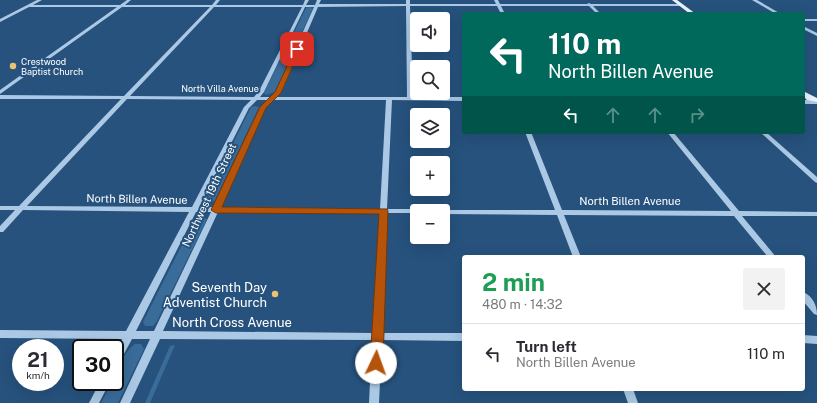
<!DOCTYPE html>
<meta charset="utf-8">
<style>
:root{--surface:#fff;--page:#f2f2f3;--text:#2b2b33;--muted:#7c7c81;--line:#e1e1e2}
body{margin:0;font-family:"Public Sans",sans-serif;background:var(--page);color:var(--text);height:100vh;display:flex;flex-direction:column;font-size:15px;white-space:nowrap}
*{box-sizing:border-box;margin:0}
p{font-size:13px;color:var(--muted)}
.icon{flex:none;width:22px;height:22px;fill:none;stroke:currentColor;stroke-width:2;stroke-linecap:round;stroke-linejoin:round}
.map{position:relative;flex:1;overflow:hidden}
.side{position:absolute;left:462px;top:255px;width:343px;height:136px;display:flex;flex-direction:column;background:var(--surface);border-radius:4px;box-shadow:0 4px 16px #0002}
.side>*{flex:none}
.banner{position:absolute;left:462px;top:12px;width:343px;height:122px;border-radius:4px;box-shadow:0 4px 16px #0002;background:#00695c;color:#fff;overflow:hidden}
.controls{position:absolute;left:410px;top:12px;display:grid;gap:8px}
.controls a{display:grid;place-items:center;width:40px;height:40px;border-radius:4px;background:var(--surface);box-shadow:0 4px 16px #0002;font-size:20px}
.speed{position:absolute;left:12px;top:339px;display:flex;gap:8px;font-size:20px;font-weight:700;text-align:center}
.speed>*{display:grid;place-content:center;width:52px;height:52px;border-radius:50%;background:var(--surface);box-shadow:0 4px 16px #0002;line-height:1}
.speed small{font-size:10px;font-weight:400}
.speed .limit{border:2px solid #111;border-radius:6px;background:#fff;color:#111}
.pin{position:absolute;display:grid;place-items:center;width:34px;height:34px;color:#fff;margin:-17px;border-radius:8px;box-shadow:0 2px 6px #0006}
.me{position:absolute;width:44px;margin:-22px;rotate:3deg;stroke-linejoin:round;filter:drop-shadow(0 0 3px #0008)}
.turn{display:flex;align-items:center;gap:14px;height:84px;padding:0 20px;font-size:18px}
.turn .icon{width:52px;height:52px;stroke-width:2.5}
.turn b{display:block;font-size:28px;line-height:34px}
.lanes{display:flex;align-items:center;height:38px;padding:0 20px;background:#0003;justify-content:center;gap:20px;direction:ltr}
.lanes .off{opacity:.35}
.round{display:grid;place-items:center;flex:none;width:42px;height:42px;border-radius:4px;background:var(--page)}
.head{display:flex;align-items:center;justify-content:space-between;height:68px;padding:0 20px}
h1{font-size:24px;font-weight:700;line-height:30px;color:#1e9e55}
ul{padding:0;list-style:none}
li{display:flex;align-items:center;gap:12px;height:60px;padding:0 20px;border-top:1px solid var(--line)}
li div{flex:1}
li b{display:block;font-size:15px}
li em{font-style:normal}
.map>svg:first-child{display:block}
</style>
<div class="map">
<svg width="817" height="403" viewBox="0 0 817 403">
<rect width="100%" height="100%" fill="#26527d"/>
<g fill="#3a6c9a">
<path d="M309,7L313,8L275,92L266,95L264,93L306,8Z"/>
<path d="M254,106L259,107L215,200L211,203H206L205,200L251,107Z"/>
<path d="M200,216L207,219L157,321L153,326H145L143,322L195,219Z"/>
<path d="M135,344H141L144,349L118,403H101L112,382H115C115,370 125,351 135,344Z"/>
<path d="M175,345L150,403H145L170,346Z"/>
</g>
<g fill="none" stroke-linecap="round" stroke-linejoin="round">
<g fill="#abc9e5" fill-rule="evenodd">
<path d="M37,0H42L33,5H120L127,0H131L125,5H212L216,0H220L216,5H303L305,0H309L306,5H315L317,0H321L319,4H406V0H410V4H496L494,0H498L500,4H587L589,3L591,4H680L682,5L680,6H593L601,14H597L589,6H501L505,14H501L497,6H410L413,97H464V101L392,100L387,209H417L421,211H417V213H387L382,333H464V341L382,340L379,403H369L372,340L160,339L130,403H120L150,339H132L118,365L115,366V352L122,339L0,338V330L126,331L189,212L23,210L3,232H0V226L15,210H0V206H19L121,99H0V95L124,96L210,7H122L0,94V90L117,7H29L0,22V19ZM406,6L407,97H277L281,93L318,7ZM214,7H302L259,91L254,97L130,96ZM305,7H314L276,92L271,97H260L264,92ZM127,99L251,100L244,107L192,207L27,206ZM257,100H268L260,107L213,207H199L249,108ZM274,100H386L380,209L220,207L265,108ZM196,212H211L154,331H136ZM218,212L380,213L373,333L163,331Z"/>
<path d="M752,0H757L781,14H776Z"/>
<rect x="803" y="19" width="14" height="2"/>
<path d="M803,26L817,33V36L803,29Z"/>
<rect x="803" y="100" width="14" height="4"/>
<path d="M525,132H531L562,210L731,211L667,132H673L739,211L817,212V216H742L776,257H768L734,216L564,215L581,257H573L557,215L443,214V211L440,210H555Z"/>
<path d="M760,132H766L817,177V183L815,182Z"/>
<path d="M803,292C813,296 817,306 817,315L814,314L803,301Z"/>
<path d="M803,335L817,336V344L803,343Z"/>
<path d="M100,382H110L99,403H89Z"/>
<path d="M623,389H633L638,403H628Z"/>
</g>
<g fill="#ecf3fd" fill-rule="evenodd">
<path d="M672,0H677L696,14H690Z"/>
<path d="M803,91L817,98V102L807,100L803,96Z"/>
</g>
</g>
<path fill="#b45309" stroke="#753606" d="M297,47L300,49L281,93L266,108L222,207L387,209L388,211L383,363L381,367L376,368L372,367L370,363L379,214L216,213L211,210L260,107L275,92L295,49Z"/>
<g fill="#edc171" stroke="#26527d" stroke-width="1.5">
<circle cx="13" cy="66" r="4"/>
<circle cx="275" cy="294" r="4"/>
</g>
<g text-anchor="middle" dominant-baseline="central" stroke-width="4" stroke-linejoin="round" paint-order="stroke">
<g font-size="9" fill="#fff" stroke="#26527d" text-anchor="start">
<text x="21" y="61">Crestwood<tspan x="21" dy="10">Baptist Church</tspan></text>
</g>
<g font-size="9" fill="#fff" stroke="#26527d">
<text x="220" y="88">North Villa Avenue</text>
</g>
<g font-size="11" fill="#fff" stroke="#26527d">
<text transform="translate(209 195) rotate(-65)">Northwest 19th Street</text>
<text transform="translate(137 199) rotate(1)">North Billen Avenue</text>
<text x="630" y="201">North Billen Avenue</text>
</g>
<g font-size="13" fill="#fff" stroke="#26527d" text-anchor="end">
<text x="267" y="287">Seventh Day<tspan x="267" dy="15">Adventist Church</tspan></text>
</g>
<g font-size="13" fill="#fff" stroke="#26527d">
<text x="232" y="322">North Cross Avenue</text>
</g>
</g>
</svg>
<div class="controls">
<a><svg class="icon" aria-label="sound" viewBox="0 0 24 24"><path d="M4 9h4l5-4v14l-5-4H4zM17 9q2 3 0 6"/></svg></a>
<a><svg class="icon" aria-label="search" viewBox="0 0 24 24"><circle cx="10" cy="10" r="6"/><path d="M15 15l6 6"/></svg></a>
<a><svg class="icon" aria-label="layers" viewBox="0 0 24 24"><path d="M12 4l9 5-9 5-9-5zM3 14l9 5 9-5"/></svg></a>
<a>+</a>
<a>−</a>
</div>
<div class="speed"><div>21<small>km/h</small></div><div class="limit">30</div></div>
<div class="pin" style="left:297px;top:49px;background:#d93025"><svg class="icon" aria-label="arrive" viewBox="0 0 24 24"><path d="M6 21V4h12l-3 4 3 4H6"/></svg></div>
<svg class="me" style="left:376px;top:363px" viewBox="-20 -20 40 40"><circle r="19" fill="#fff"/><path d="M0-13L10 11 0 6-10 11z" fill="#b45309"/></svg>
<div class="banner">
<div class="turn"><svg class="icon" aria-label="left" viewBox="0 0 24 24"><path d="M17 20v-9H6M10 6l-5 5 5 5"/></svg><div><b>110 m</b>North Billen Avenue</div></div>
<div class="lanes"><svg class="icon" aria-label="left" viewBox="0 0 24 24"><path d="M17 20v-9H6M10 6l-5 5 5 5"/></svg><svg class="icon off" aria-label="ahead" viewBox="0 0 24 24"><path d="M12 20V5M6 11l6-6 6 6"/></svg><svg class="icon off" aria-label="ahead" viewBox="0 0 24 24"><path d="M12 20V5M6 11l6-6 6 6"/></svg><svg class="icon off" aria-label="right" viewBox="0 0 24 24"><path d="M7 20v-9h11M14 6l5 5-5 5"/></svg></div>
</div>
<section class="side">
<div class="head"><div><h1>2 min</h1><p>480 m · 14:32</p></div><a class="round"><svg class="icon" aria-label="close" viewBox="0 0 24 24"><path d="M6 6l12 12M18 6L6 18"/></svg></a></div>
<ul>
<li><svg class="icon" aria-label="left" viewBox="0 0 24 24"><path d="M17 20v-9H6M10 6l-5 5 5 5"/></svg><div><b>Turn left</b><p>North Billen Avenue</p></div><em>110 m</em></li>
</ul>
</section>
</div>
